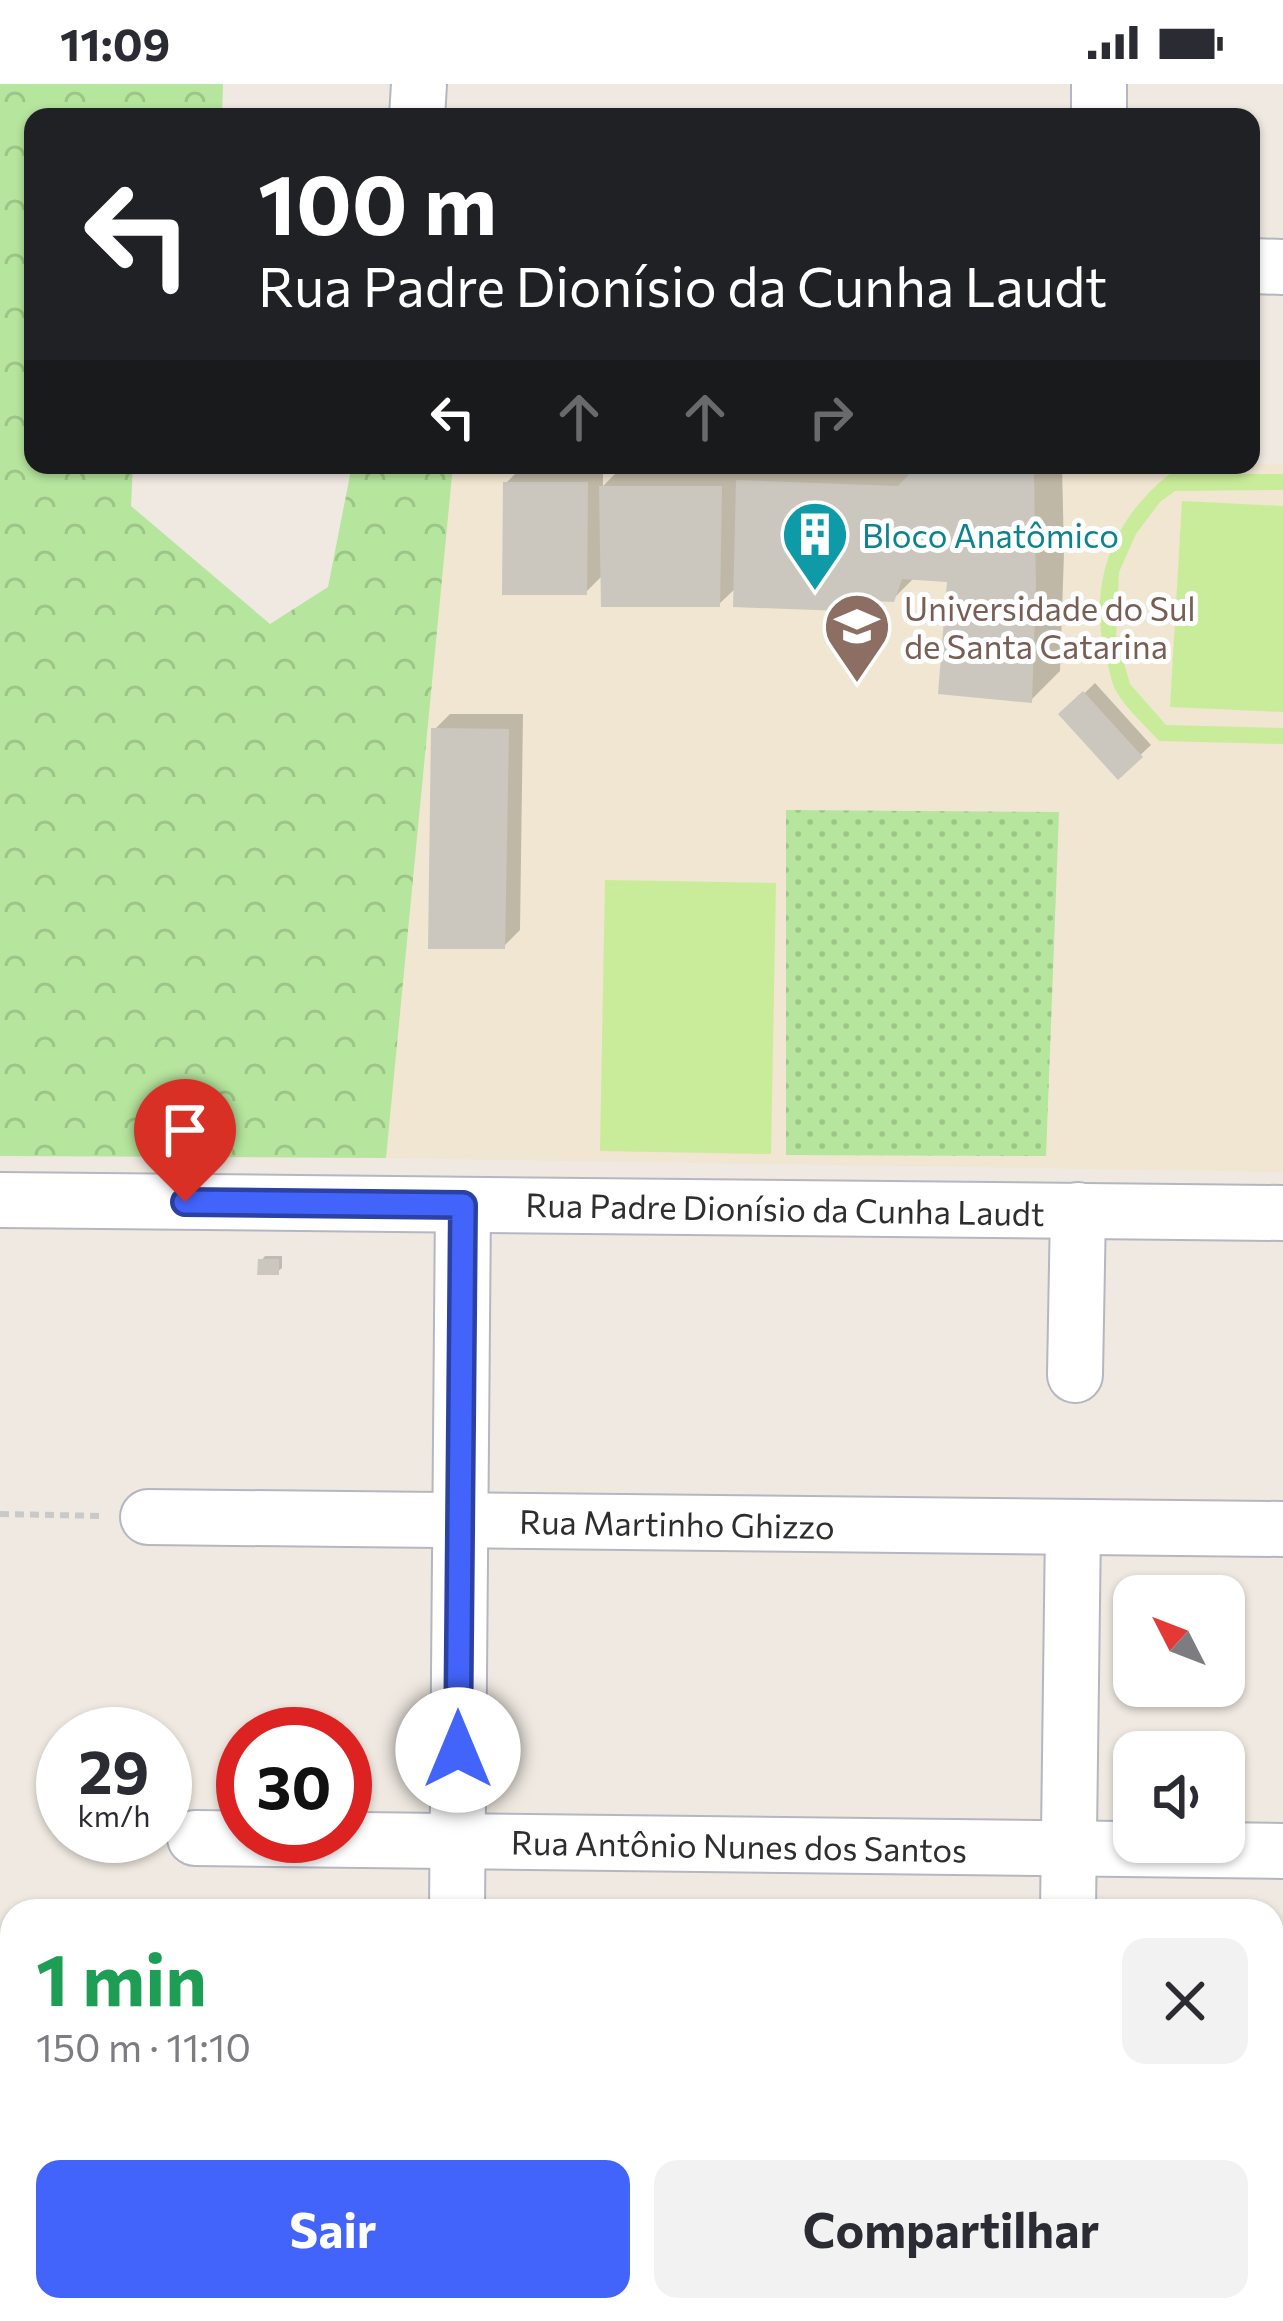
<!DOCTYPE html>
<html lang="pt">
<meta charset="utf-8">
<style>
:root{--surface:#fff;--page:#f2f2f3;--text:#2b2b33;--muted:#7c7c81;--accent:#4264fb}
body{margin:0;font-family:Commissioner,sans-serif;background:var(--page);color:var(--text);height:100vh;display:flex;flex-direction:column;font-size:45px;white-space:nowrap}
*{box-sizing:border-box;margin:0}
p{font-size:39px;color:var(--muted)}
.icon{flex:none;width:66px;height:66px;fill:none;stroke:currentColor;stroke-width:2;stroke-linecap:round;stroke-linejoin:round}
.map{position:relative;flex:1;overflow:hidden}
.side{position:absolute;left:0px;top:1815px;width:1284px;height:423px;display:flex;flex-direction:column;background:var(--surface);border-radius:36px 36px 0 0;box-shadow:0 3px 9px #0004}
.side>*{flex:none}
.guide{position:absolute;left:24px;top:24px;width:1236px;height:366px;border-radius:24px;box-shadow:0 3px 9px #0004;background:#202124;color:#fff;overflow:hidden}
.needle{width:78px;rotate:312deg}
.fabs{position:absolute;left:1113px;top:1491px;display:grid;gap:24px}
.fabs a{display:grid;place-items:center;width:132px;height:132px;border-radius:24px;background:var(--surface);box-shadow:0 3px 9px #0004;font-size:60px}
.speed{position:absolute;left:36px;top:1623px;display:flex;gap:24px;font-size:60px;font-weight:700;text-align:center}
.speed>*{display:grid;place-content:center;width:156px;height:156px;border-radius:50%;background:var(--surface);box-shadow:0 3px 9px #0004;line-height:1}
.speed small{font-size:30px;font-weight:400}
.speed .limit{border:18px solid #d22;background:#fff;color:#111}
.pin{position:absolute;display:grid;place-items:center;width:102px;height:102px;color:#fff;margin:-123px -51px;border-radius:50% 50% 50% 0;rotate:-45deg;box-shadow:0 0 12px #0007}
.pin .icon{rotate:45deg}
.me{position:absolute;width:132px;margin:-66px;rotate:0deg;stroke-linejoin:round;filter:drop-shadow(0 0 9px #0008)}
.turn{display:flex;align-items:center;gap:42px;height:252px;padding:0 36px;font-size:54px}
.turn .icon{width:156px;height:156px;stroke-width:2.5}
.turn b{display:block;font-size:84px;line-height:102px}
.lanes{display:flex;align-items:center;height:114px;padding:0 36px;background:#0003;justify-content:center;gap:60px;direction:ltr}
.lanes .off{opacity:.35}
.round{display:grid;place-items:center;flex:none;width:126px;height:126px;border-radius:24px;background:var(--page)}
.overview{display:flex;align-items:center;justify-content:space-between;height:204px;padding:0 36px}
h1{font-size:72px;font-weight:700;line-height:90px;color:#1e9e55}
.action{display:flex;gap:24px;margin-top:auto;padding:24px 36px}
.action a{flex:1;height:138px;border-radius:24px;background:var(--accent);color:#fff;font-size:48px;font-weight:700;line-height:138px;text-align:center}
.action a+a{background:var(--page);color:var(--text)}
.status{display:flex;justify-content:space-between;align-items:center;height:84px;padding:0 60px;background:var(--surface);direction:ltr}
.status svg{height:33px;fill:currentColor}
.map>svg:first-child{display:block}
</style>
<div class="status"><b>11:09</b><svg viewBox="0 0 49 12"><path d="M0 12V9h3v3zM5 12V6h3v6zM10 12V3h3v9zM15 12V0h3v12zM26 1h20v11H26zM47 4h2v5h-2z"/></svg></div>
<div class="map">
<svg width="1283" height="2237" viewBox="0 0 1283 2237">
<defs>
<pattern id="grass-dots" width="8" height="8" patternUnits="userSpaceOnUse" patternTransform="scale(3)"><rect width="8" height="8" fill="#b6e59e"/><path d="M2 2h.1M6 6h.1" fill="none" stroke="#9dc588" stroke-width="1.8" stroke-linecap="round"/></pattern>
<pattern id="forest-crowns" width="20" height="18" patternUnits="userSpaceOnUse" patternTransform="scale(3)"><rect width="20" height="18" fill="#b6e59e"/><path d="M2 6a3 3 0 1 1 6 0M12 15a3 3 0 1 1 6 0" fill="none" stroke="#9dc588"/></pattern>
</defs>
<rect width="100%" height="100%" fill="#efe9e1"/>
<path fill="#f0e6d1" d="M1283,380V1088L386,1074L451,381Z"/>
<path fill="url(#grass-dots)" d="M786,726L1059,728L1046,1072L786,1071Z"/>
<path fill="url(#forest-crowns)" d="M0,0H223L222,33H33V381H133L131,422L270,540L328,503L352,381H453L386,1074L0,1072Z"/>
<g fill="#c9ec9a">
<path d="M1170,390H1283V406L1175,407L1160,418L1136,450L1119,488L1116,552L1130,600L1166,641L1283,644V660L1159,657C1146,642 1126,625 1116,607C1112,600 1110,589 1108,581C1086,507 1109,437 1170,390Z"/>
<path d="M1182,417L1283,422V628L1170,623Z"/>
<path d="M605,796L776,799L771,1070L600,1067Z"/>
</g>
<g fill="#0003">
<path d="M624,381H749V387L755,381H1062L1064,469L1060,587L1031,616L950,495L915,493L893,515H878L868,525L737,503L719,520L604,490L586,508L506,399L522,383L603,384V402Z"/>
<path d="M1095,599L1151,661L1118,692L1063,630Z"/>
<path d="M450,630H523L520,846L504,862L434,646Z"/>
<path d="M265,1172H282V1184L277,1188L261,1177Z"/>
</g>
<g fill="#cbc7bf">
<path d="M912,387L1034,390L1036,500L1032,619L938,610L947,498L902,495L894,518L871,517L869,528L733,523L736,396L898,402Z"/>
<path d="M503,398H588L587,511H502Z"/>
<path d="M599,402H722L720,523H601Z"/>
<path d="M1083,607L1143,673L1118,696L1058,630Z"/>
<path d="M431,644L509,645L505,865H428Z"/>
<path d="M258,1175H279V1191H257Z"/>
</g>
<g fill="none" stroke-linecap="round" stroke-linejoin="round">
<defs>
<g id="minor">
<path d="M417,33L419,0"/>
<path d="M1099,33V0"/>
<path d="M1251,182L1283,183"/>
<path d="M0,1116L1283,1129"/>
<path d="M1075,1291L1078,1126"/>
<path d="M148,1433L1283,1445"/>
<path d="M195,1754L1283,1767"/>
<path d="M457,1827L463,1121"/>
<path d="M1068,1827L1073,1443"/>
<path d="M0,2117H12"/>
<path d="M1272,2130H1283"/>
<path d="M457,2226V2237"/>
<path d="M1062,2237V2226"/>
</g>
</defs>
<use href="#minor" stroke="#b4b7c1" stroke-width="58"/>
<path stroke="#c9c9c9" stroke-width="6" stroke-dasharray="9 6" stroke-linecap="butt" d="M0,1430L104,1432"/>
<use href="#minor" stroke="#fff" stroke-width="54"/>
</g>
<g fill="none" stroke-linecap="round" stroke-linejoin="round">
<defs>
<path id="route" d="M185,1118L463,1121L458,1666"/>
</defs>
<use href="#route" stroke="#2b41a3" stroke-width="30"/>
<use href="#route" stroke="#4264fb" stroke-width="21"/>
</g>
<defs>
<symbol id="building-pin" viewBox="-11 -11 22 30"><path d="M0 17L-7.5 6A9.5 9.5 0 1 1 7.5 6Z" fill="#0f9aa8" stroke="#fff"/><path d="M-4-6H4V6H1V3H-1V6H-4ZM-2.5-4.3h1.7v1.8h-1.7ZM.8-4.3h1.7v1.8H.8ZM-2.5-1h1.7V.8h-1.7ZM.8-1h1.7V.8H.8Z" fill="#fff"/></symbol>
<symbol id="university-pin" viewBox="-11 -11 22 30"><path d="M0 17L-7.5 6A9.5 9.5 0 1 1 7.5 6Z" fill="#8d6e63" stroke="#fff"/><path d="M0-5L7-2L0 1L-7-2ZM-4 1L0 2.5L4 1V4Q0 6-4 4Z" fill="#fff"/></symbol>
</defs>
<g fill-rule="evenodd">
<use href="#building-pin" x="777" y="412" width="76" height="104"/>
<use href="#university-pin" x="819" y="504" width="76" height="104"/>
</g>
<g text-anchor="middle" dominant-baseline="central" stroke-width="10" stroke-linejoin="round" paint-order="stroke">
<g font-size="33" fill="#0d838f" stroke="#fff" text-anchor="start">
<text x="862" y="450">Bloco Anatômico</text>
</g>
<g font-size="33" fill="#785e54" stroke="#fff" text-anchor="start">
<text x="904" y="523">Universidade do Sul<tspan x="904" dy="38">de Santa Catarina</tspan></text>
</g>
<g font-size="33" fill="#2e2e2e" stroke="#fff">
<text transform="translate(785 1124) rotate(1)">Rua Padre Dionísio da Cunha Laudt</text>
<text transform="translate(677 1439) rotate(1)">Rua Martinho Ghizzo</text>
<text transform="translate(739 1761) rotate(1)">Rua Antônio Nunes dos Santos</text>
</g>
</g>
</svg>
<div class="fabs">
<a><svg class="needle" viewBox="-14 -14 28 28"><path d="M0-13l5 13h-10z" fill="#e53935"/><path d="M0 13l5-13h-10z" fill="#7c7c81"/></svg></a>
<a><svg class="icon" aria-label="sound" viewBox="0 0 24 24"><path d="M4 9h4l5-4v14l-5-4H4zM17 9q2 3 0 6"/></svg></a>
</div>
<div class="speed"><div>29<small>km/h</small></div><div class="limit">30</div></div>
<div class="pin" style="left:185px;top:1118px;background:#d93025"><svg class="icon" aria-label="arrive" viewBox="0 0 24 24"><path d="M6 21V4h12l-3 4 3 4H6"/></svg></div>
<svg class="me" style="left:458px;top:1666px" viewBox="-20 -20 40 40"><circle r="19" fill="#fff"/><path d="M0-13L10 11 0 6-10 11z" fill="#4264fb"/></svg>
<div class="guide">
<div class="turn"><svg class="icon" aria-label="left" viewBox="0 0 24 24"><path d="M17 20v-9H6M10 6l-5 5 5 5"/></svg><div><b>100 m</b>Rua Padre Dionísio da Cunha Laudt</div></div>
<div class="lanes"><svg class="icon" aria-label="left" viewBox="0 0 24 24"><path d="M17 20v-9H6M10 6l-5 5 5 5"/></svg><svg class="icon off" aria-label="ahead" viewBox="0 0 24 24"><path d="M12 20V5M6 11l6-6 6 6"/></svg><svg class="icon off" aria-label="ahead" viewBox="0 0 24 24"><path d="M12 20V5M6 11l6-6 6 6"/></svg><svg class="icon off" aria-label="right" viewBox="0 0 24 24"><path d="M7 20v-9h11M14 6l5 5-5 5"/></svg></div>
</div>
<section class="side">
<div class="overview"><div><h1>1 min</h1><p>150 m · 11:10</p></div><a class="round"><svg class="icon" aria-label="close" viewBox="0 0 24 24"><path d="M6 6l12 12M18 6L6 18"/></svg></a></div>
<div class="action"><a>Sair</a><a>Compartilhar</a></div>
</section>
</div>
